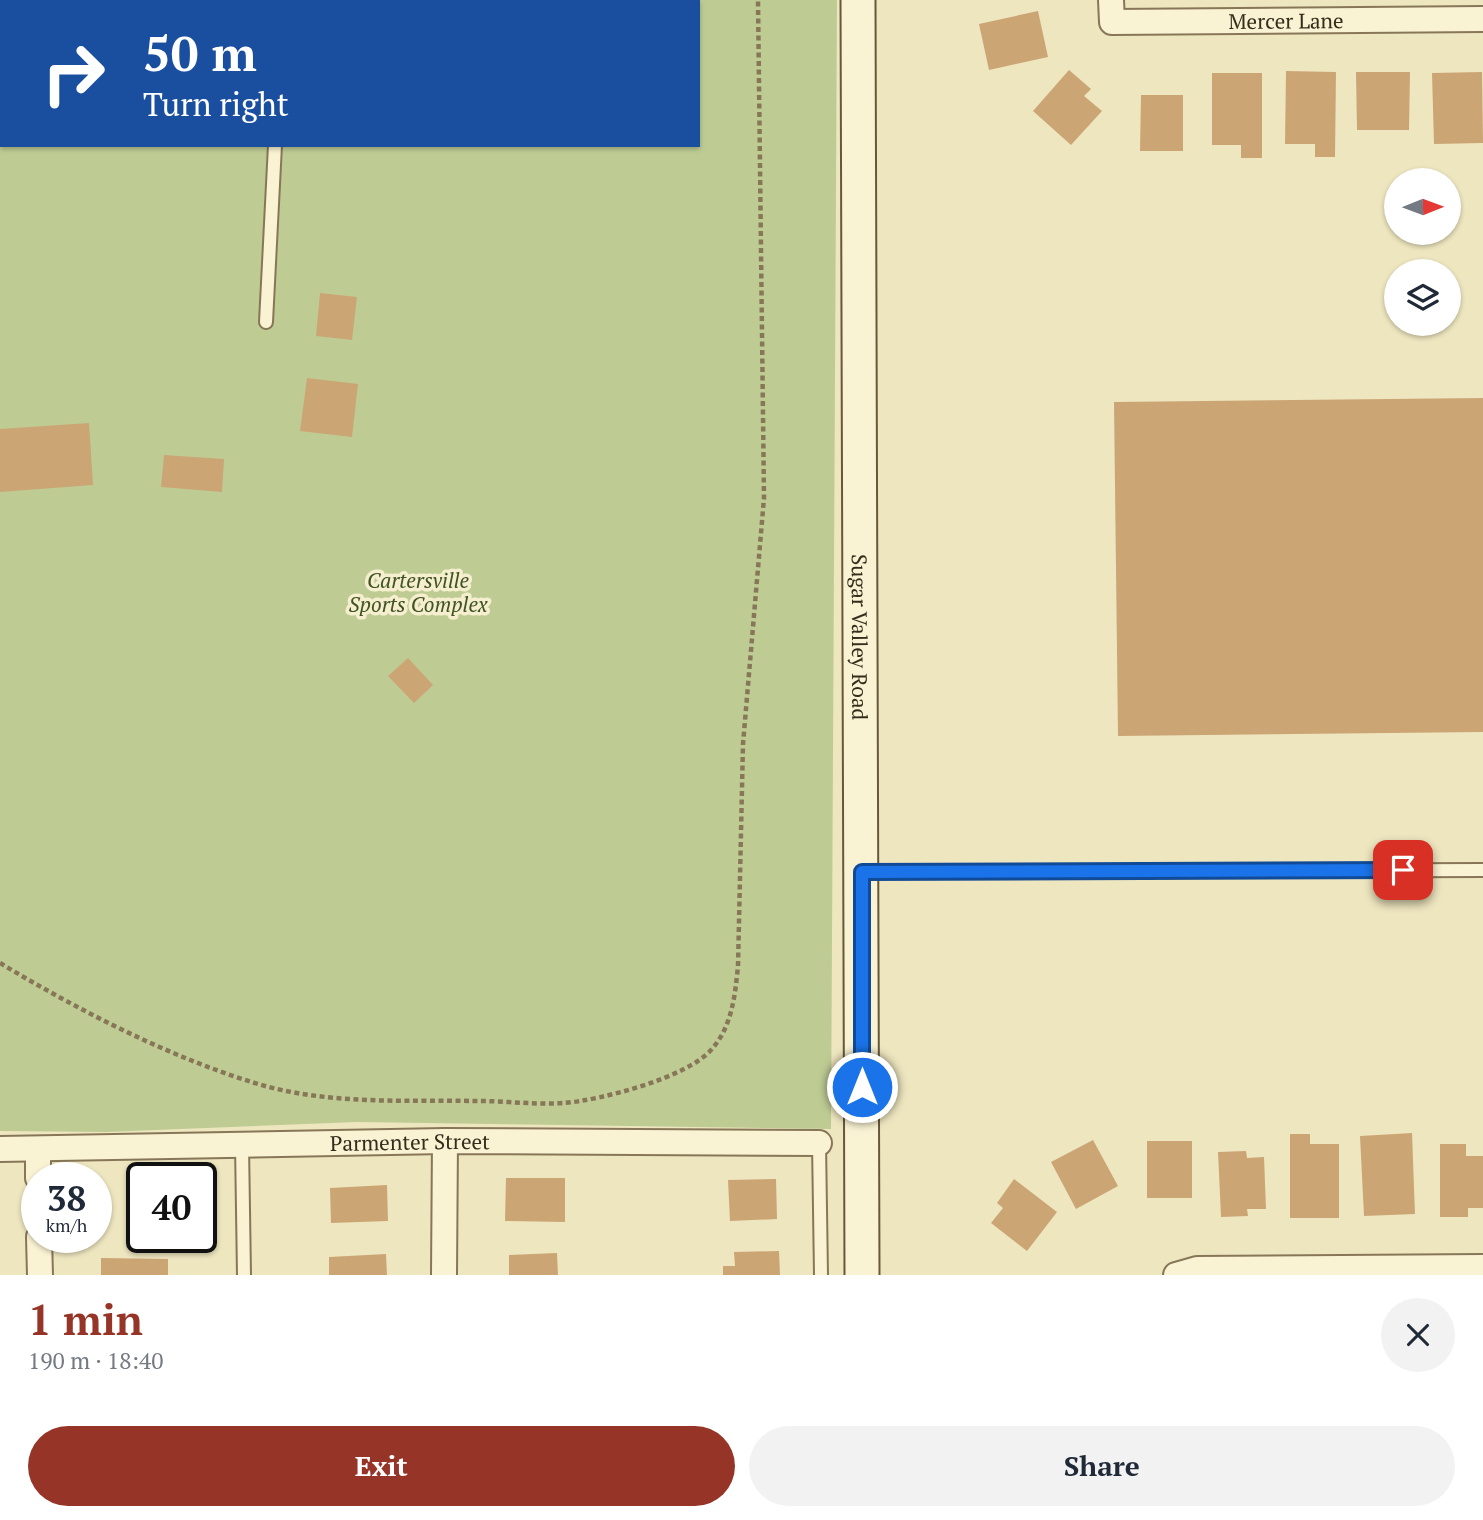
<!DOCTYPE html>
<meta charset="utf-8">
<style>
:root{--surface:#fff;--page:#f2f2f3;--text:#1f2937;--muted:#747a83;--accent:#963527}
body{margin:0;font-family:"PT Serif",serif;background:var(--page);color:var(--text);height:100vh;display:flex;flex-direction:column;font-size:26px;white-space:nowrap}
*{box-sizing:border-box;margin:0}
p{font-size:23px;color:var(--muted)}
.icon{flex:none;width:38px;height:38px;fill:none;stroke:currentColor;stroke-width:2;stroke-linecap:round;stroke-linejoin:round}
.map{position:relative;height:1275px;overflow:hidden}
.panel{display:flex;flex-direction:column;background:var(--surface);flex:1}
.panel>*{flex:none}
.guide{position:absolute;left:0px;top:0px;width:700px;height:147px;box-shadow:0 2px 5px #0004;background:#1a4fa0;color:#fff;overflow:hidden}
.needle{width:46px;rotate:89deg}
.tools{position:absolute;left:1384px;top:168px;display:grid;gap:14px}
.tools a{display:grid;place-items:center;width:77px;height:77px;border-radius:50%;background:var(--surface);box-shadow:0 2px 5px #0004;font-size:35px}
.speed{position:absolute;left:21px;top:1162px;display:flex;gap:14px;font-size:35px;font-weight:700;text-align:center}
.speed>*{display:grid;place-content:center;width:91px;height:91px;border-radius:50%;background:var(--surface);box-shadow:0 2px 5px #0004;line-height:1}
.speed small{font-size:18px;font-weight:400}
.speed .limit{border:4px solid #111;border-radius:10px;background:#fff;color:#111}
.pin{position:absolute;display:grid;place-items:center;width:60px;height:60px;color:#fff;margin:-30px;border-radius:14px;box-shadow:0 4px 10px #0006}
.me{position:absolute;width:77px;margin:-38px;rotate:0deg;stroke-linejoin:round;filter:drop-shadow(0 0 5px #0008)}
.turn{display:flex;align-items:center;gap:24px;height:147px;padding:0 28px;font-size:32px}
.turn .icon{width:91px;height:91px;stroke-width:2.5}
.turn b{display:block;font-size:49px;line-height:60px}
.round{display:grid;place-items:center;flex:none;width:74px;height:74px;border-radius:37px;background:var(--page)}
.headline{display:flex;align-items:center;justify-content:space-between;height:119px;padding:0 28px}
h1{font-size:42px;font-weight:800;line-height:52px;color:var(--accent)}
.button{display:flex;gap:14px;margin-top:auto;padding:14px 28px}
.button a{flex:1;height:80px;border-radius:42px;background:var(--accent);color:#fff;font-size:28px;font-weight:800;line-height:80px;text-align:center}
.button a+a{background:var(--page);color:var(--text)}
.map>svg:first-child{display:block}
</style>
<div class="map">
<svg width="1483" height="1275" viewBox="0 0 1483 1275">
<rect width="100%" height="100%" fill="#eee6bf"/>
<path fill="#becc94" fill-rule="evenodd" d="M0,0H837L831,1129L357,1122L107,1132L0,1131ZM2,2H698V145H2Z"/>
<g fill="#cca575">
<path d="M1038,11L1048,57L989,70L979,24Z"/>
<path d="M1069,70L1091,89L1084,96L1102,111L1071,145L1033,111Z"/>
<path d="M1286,71L1336,72L1335,157H1315V144H1285Z"/>
<path d="M1356,72H1410L1409,130H1357Z"/>
<path d="M1482,72L1483,143L1434,144L1432,73Z"/>
<path d="M1212,73H1262V158H1241V145H1212Z"/>
<path d="M1141,95H1183V151H1140Z"/>
<path d="M320,293L357,297L352,340L316,336Z"/>
<path d="M307,378L358,384L352,437L300,431Z"/>
<path d="M1483,398V732L1118,736L1114,402Z"/>
<path d="M89,423L93,485L0,492V429Z"/>
<path d="M164,455L224,459L222,492L161,487Z"/>
<path d="M408,658L433,685L414,703L388,676Z"/>
<path d="M1412,1133L1415,1214L1364,1216L1360,1136Z"/>
<path d="M1290,1134H1310V1144H1339V1218H1290Z"/>
<path d="M1093,1140L1118,1186L1076,1209L1051,1162Z"/>
<rect x="1147" y="1141" width="45" height="57"/>
<path d="M1440,1144H1466V1156H1483V1208H1468V1217H1440Z"/>
<path d="M1246,1151L1247,1158L1264,1157L1266,1209H1247L1248,1216L1221,1217L1218,1152Z"/>
<path d="M506,1178H565V1222L505,1221Z"/>
<path d="M776,1179L777,1219L730,1221L728,1180Z"/>
<path d="M1014,1179L1057,1212L1027,1251L991,1223L1003,1208L997,1203Z"/>
<path d="M387,1185L388,1221L331,1223L330,1188Z"/>
<path d="M779,1251L780,1275H723V1266H735L734,1252Z"/>
<path d="M557,1253L558,1275H509V1255Z"/>
<path d="M386,1254L387,1275H329V1257Z"/>
<path d="M101,1258L168,1259V1275H101Z"/>
</g>
<g fill="none" stroke-linecap="round" stroke-linejoin="round">
<defs>
<g id="lane">
<path d="M291,2V0"/>
<path d="M266,322L275,145"/>
<path d="M862,872L1483,870"/>
<path d="M819,1143L821,1275"/>
<path d="M242,1145L244,1275"/>
</g>
<g id="street">
<path id="s1" d="M1111,0L1112,22L1483,19"/>
<path id="s2" d="M0,1149L445,1141L819,1143"/>
<path d="M38,1149V1178"/>
<path d="M39,1237L40,1275"/>
<path d="M444,1275L445,1141"/>
<path d="M1176,1275L1197,1269L1483,1267"/>
</g>
<g id="secondary">
<path id="s3" d="M858,0L862,1275"/>
</g>
</defs>
<use href="#lane" stroke="#877758" stroke-width="16"/>
<use href="#street" stroke="#877758" stroke-width="28"/>
<use href="#secondary" stroke="#68583b" stroke-width="37"/>
<path stroke="#877758" stroke-width="4.5" stroke-dasharray="5 3.5" stroke-linecap="butt" d="M0,963C80,1011 169,1057 258,1084C329,1105 406,1100 479,1101C507,1101 536,1105 564,1103C601,1100 686,1078 711,1050C732,1027 735,996 738,966L743,744L764,498L758,0"/>
<use href="#lane" stroke="#f9f2d3" stroke-width="12"/>
<use href="#street" stroke="#f9f2d3" stroke-width="24"/>
<use href="#secondary" stroke="#f9f2d3" stroke-width="33"/>
</g>
<g fill="none" stroke-linecap="round" stroke-linejoin="round">
<defs>
<path id="route" d="M862,1087V872L1403,870"/>
</defs>
<use href="#route" stroke="#114b97" stroke-width="18"/>
<use href="#route" stroke="#1a73e8" stroke-width="12"/>
</g>
<g text-anchor="middle" dominant-baseline="central" stroke-width="7" stroke-linejoin="round" paint-order="stroke">
<g font-size="21" fill="#362c1c" stroke="#f5efcf">
<text stroke="none"><textPath href="#s1" startOffset="196">Mercer Lane</textPath></text>
<text stroke="none"><textPath href="#s3" startOffset="637">Sugar Valley Road</textPath></text>
<text stroke="none"><textPath href="#s2" startOffset="410">Parmenter Street</textPath></text>
</g>
<g font-size="21" font-style="italic" fill="#405323" stroke="#f5efcf">
<text x="418" y="580">Cartersville<tspan x="418" dy="24">Sports Complex</tspan></text>
</g>
</g>
</svg>
<div class="tools">
<a><svg class="needle" viewBox="-14 -14 28 28"><path d="M0-13l5 13h-10z" fill="#e53935"/><path d="M0 13l5-13h-10z" fill="#747a83"/></svg></a>
<a><svg class="icon" aria-label="layers" viewBox="0 0 24 24"><path d="M12 4l9 5-9 5-9-5zM3 14l9 5 9-5"/></svg></a>
</div>
<div class="speed"><div>38<small>km/h</small></div><div class="limit">40</div></div>
<div class="pin" style="left:1403px;top:870px;background:#d93025"><svg class="icon" aria-label="arrive" viewBox="0 0 24 24"><path d="M6 21V4h12l-3 4 3 4H6"/></svg></div>
<svg class="me" style="left:862px;top:1087px" viewBox="-20 -20 40 40"><circle r="17" fill="#1a73e8" stroke="#fff" stroke-width="3"/><path d="M0-11L8 9 0 5-8 9z" fill="#fff"/></svg>
<div class="guide">
<div class="turn"><svg class="icon" aria-label="right" viewBox="0 0 24 24"><path d="M7 20v-9h11M14 6l5 5-5 5"/></svg><div><b>50 m</b>Turn right</div></div>
</div>
</div>
<section class="panel">
<div class="headline"><div><h1>1 min</h1><p>190 m · 18:40</p></div><a class="round"><svg class="icon" aria-label="close" viewBox="0 0 24 24"><path d="M6 6l12 12M18 6L6 18"/></svg></a></div>
<div class="button"><a>Exit</a><a>Share</a></div>
</section>
